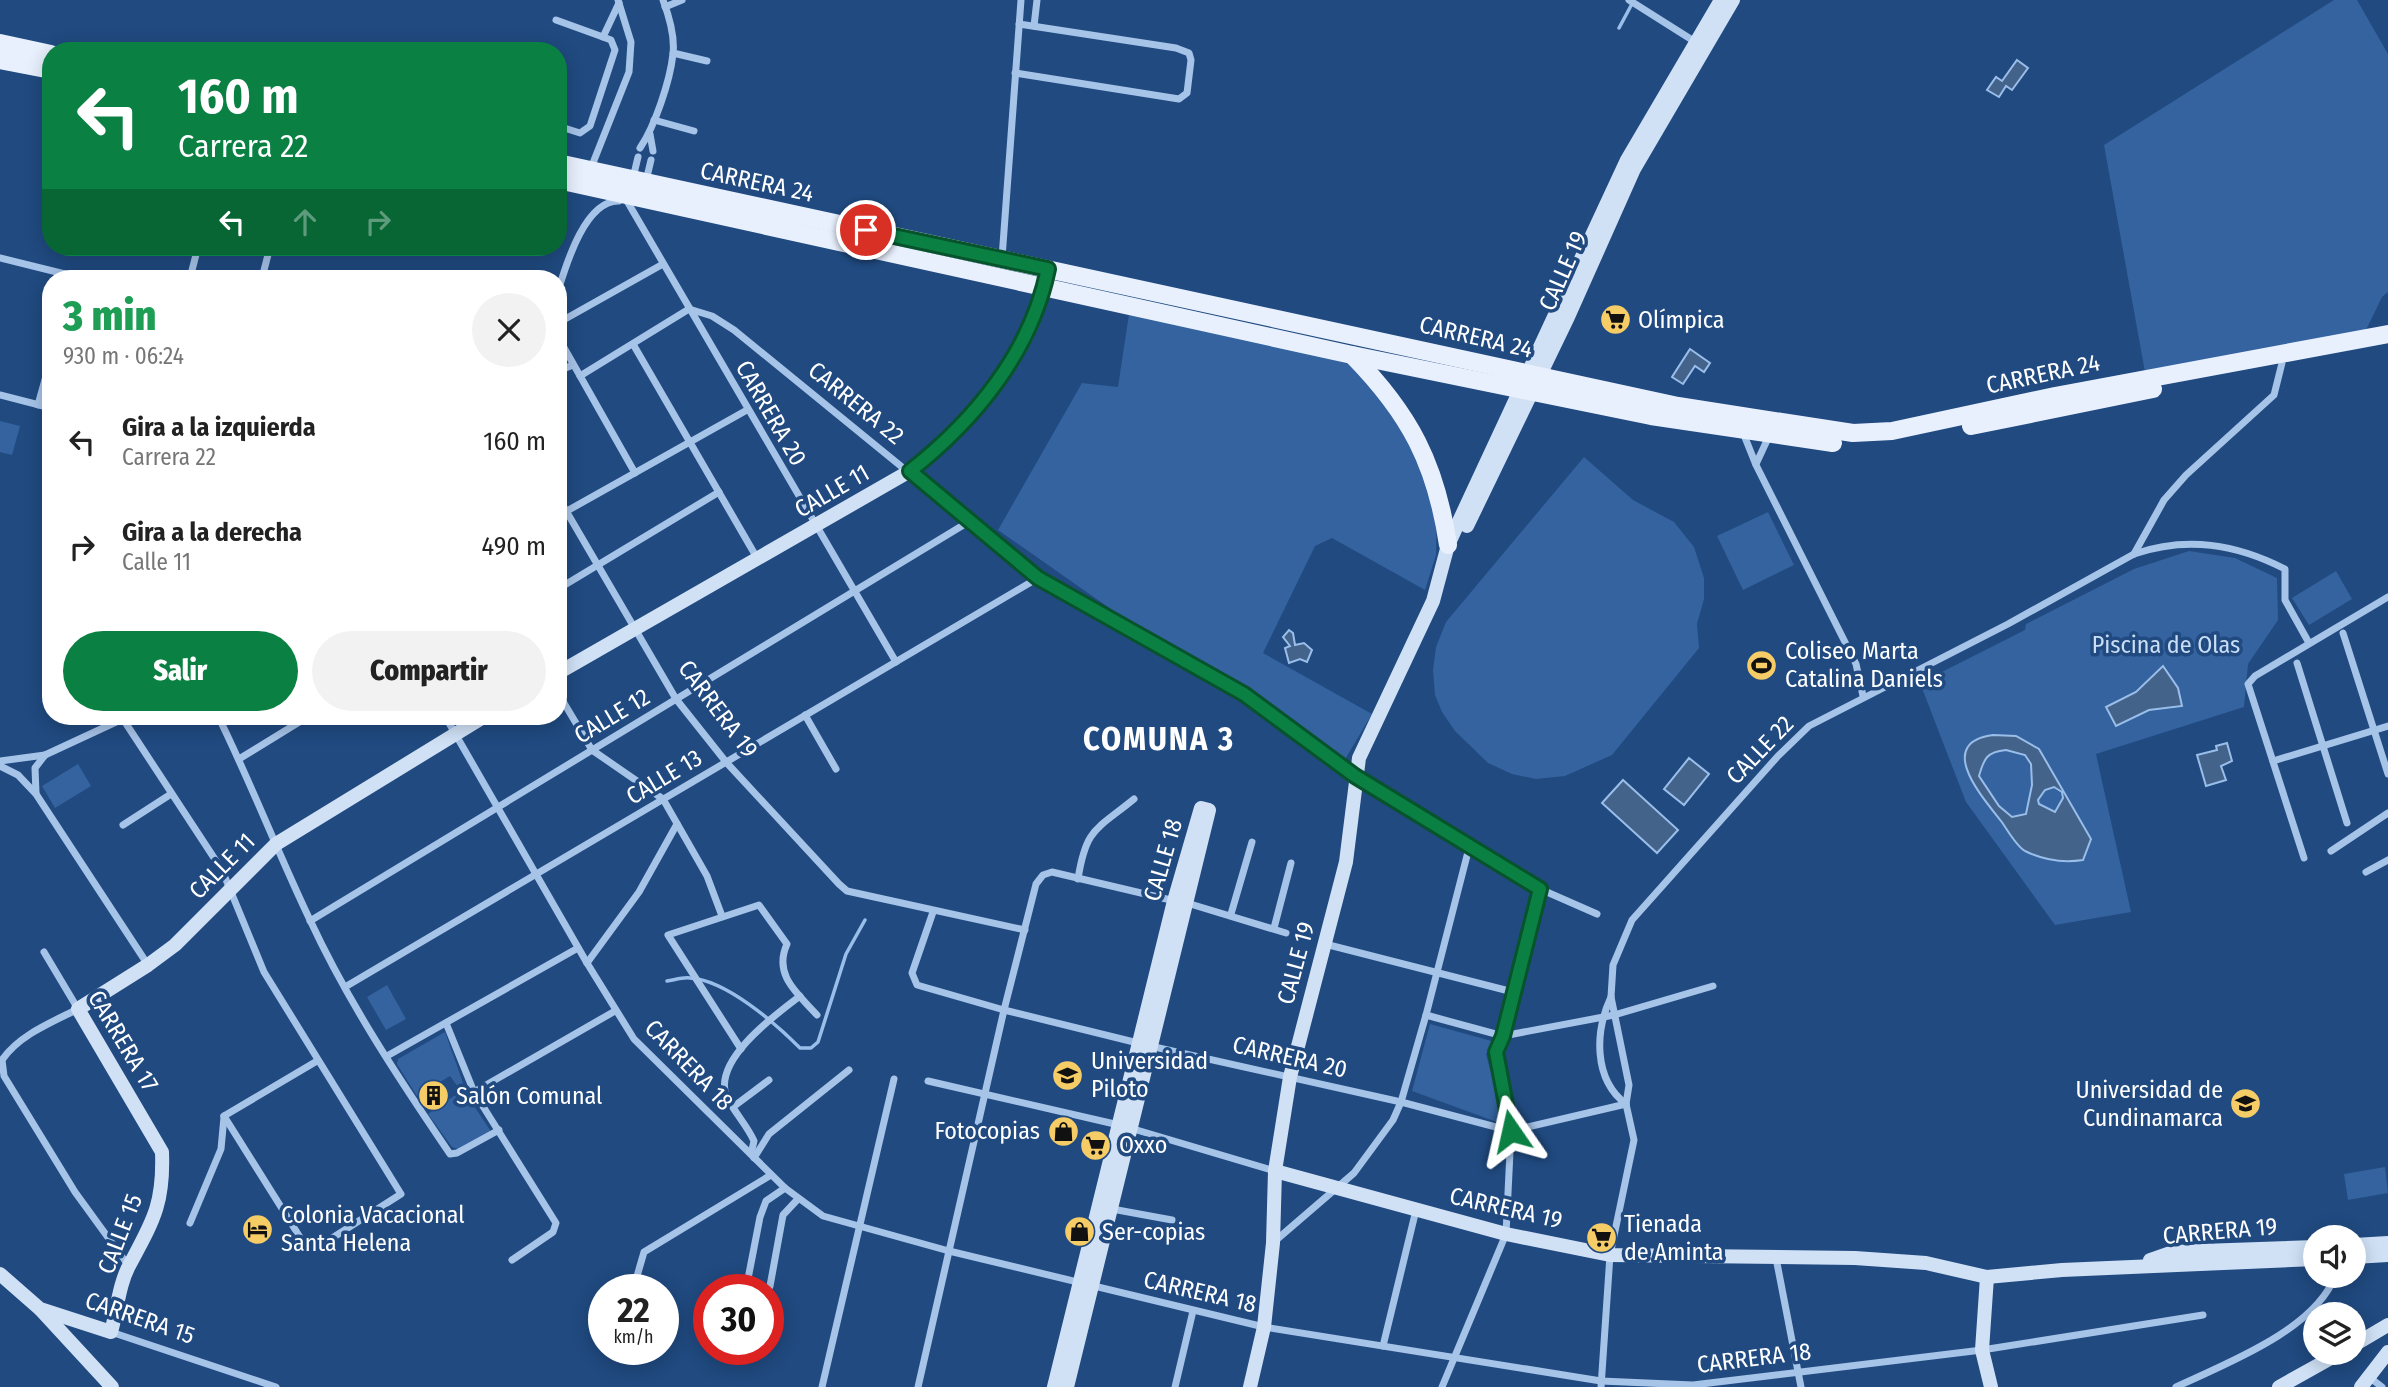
<!DOCTYPE html>
<html lang="es">
<meta charset="utf-8">
<style>
:root{--surface:#fff;--page:#f2f2f2;--text:#222;--muted:#767676;--accent:#0b8043}
body{margin:0;font-family:"Fira Sans Condensed",sans-serif;background:var(--page);color:var(--text);height:100vh;display:flex;flex-direction:column;font-size:26px;white-space:nowrap}
*{box-sizing:border-box;margin:0}
p{font-size:23px;color:var(--muted)}
.icon{flex:none;width:38px;height:38px;fill:none;stroke:currentColor;stroke-width:2;stroke-linecap:round;stroke-linejoin:round}
.map{position:relative;flex:1;overflow:hidden}
.panel{position:absolute;left:42px;top:270px;width:525px;height:455px;display:flex;flex-direction:column;background:var(--surface);border-radius:28px;box-shadow:0 4px 18px #0003}
.panel>*{flex:none}
.guide{position:absolute;left:42px;top:42px;width:525px;height:214px;border-radius:28px;box-shadow:0 4px 18px #0003;background:#0b8043;color:#fff;overflow:hidden}
.fabs{position:absolute;left:2303px;top:1225px;display:grid;gap:14px}
.fabs a{display:grid;place-items:center;width:63px;height:63px;border-radius:50%;background:var(--surface);box-shadow:0 4px 18px #0003;font-size:35px}
.speed{position:absolute;left:588px;top:1274px;display:flex;gap:14px;font-size:35px;font-weight:700;text-align:center}
.speed>*{display:grid;place-content:center;width:91px;height:91px;border-radius:50%;background:var(--surface);box-shadow:0 4px 18px #0003;line-height:1}
.speed small{font-size:18px;font-weight:400}
.speed .limit{border:10px solid #d22;background:#fff;color:#111}
.pin{position:absolute;display:grid;place-items:center;width:60px;height:60px;color:#fff;margin:-30px;border:4px solid #fff;border-radius:50%;box-shadow:0 2px 7px #0007}
.me{position:absolute;width:77px;margin:-38px;rotate:349deg;stroke-linejoin:round;filter:drop-shadow(0 0 5px #0008)}
.turn{display:flex;align-items:center;gap:24px;height:147px;padding:0 21px;font-size:32px}
.turn .icon{width:91px;height:91px;stroke-width:2.5}
.turn b{display:block;font-size:49px;line-height:60px}
.lanes{display:flex;align-items:center;height:66px;padding:0 21px;background:#0003;justify-content:center;gap:35px;direction:ltr}
.lanes .off{opacity:.35}
.round{display:grid;place-items:center;flex:none;width:74px;height:74px;border-radius:37px;background:var(--page)}
.summary{display:flex;align-items:center;justify-content:space-between;height:119px;padding:0 21px}
h1{font-size:42px;font-weight:800;line-height:52px;color:#1e9e55}
.button{display:flex;gap:14px;margin-top:auto;padding:14px 21px}
.button a{flex:1;height:80px;border-radius:42px;background:var(--accent);color:#fff;font-size:28px;font-weight:800;line-height:80px;text-align:center}
.button a+a{background:var(--page);color:var(--text)}
ul{padding:0;list-style:none}
li{display:flex;align-items:center;gap:21px;height:105px;padding:0 21px}
li div{flex:1}
li b{display:block;font-size:26px}
li em{font-style:normal}
.map>svg:first-child{display:block}
</style>
<div class="map">
<svg width="2388" height="1387" viewBox="0 0 2388 1387">
<rect width="100%" height="100%" fill="#204a80"/>
<g fill="#34639f">
<path d="M2334,0H2357L2388,54V292L2382,297L2366,330L2145,372L2104,145Z"/>
<path d="M1129,314L1316,354L1349,364L1386,399L1423,462L1437,508L1436,555L1425,590L1332,538L1315,546L1263,653L1372,714L1344,761L1237,685L1155,640L998,530L1082,383L1118,387Z"/>
<path d="M0,421L20,426L12,455L0,452Z"/>
<path d="M1584,457L1633,500L1674,522L1694,547L1704,578V599L1697,624L1699,648L1612,755L1565,776L1536,779L1512,774L1488,763L1455,731L1442,712L1435,695L1433,670L1436,647L1446,622Z"/>
<path d="M1768,512L1794,565L1743,590L1717,536Z"/>
<path d="M2189,551L2235,558L2277,578L2278,620L2248,664L2244,707L2096,754L2131,912L2055,925L1966,802L1920,683L2025,630L2026,624L2134,569Z"/>
<path d="M2336,571L2352,599L2309,625L2292,598Z"/>
<path d="M78,764L91,786L55,808L42,786Z"/>
<path d="M387,985L406,1019L386,1030L367,997Z"/>
<path d="M1430,1024L1495,1042L1486,1054L1505,1125L1412,1091Z"/>
<path d="M445,1032L468,1097L492,1133L460,1150L452,1147L428,1114L461,1091L450,1076L417,1096L397,1064L398,1059Z"/>
<path d="M2385,1167L2388,1193L2348,1200L2344,1174Z"/>
</g>
<g fill="#44638b" stroke="#99bee9" stroke-width="2" fill-rule="evenodd">
<path d="M2017,60L2028,68L2012,90L2006,86L1999,97L1987,90L1996,77L2002,81Z"/>
<path d="M1690,349L1710,363L1704,372L1695,366L1683,384L1672,377Z"/>
<path d="M1289,630L1293,633L1295,645L1304,643L1312,650L1307,662L1300,659L1289,663L1285,648L1290,646L1283,637Z"/>
<path d="M2163,666L2178,688L2182,706L2149,710L2116,726L2106,707L2136,692Z"/>
<path d="M1993,735L2016,736L2039,749L2091,839L2083,860C2063,863 2043,860 2025,851C2016,846 2007,829 2001,821C1983,798 1934,743 1993,735ZM2006,750L2025,755L2031,764L2032,785L2026,814L2012,817L1999,806L1979,776C1984,758 1987,752 2006,750ZM2054,787L2062,792L2063,798L2055,812L2039,804L2038,800L2045,790Z"/>
<path d="M2227,743L2232,761L2221,766L2226,780L2206,786L2197,755L2217,750L2216,746Z"/>
<path d="M1689,758L1709,774L1684,805L1664,789Z"/>
<path d="M1623,780L1678,830L1657,853L1602,803Z"/>
</g>
<g fill="none" stroke-linecap="round" stroke-linejoin="round">
<g stroke="#99bee9" stroke-width="3.5">
<path d="M1619,28L1633,2"/>
<path d="M667,981C674,980 683,977 690,978C726,980 775,1023 800,1048H811L818,1042L846,954L865,920"/>
</g>
<g stroke="#a6c3e8" stroke-width="7">
<path d="M1629,0L1697,43"/>
<path d="M665,7L682,0"/>
<path d="M556,20L603,37"/>
<path d="M1034,26L1037,0"/>
<path d="M673,53L707,61"/>
<path d="M1015,73L1179,99L1187,93L1191,60L1189,53L1176,48L1019,24"/>
<path d="M654,120L694,131"/>
<path d="M558,126L580,133L590,126L615,50L611,40L603,37L619,3"/>
<path d="M650,134L653,151"/>
<path d="M640,148C655,126 670,81 673,54C675,37 669,16 663,0"/>
<path d="M591,168L629,72L631,42L618,0"/>
<path d="M633,178L638,157"/>
<path d="M646,181L651,160"/>
<path d="M628,196L627,201L896,662"/>
<path d="M0,258L81,278"/>
<path d="M1002,258L1021,0"/>
<path d="M190,278L198,247"/>
<path d="M262,278L270,247"/>
<path d="M558,291C566,265 585,200 619,201"/>
<path d="M558,323L663,264"/>
<path d="M558,337L635,473"/>
<path d="M633,344L757,558"/>
<path d="M558,371L573,365"/>
<path d="M580,376L689,309L712,316L734,330L1038,578L1244,694L1355,776L1540,889L1597,914"/>
<path d="M0,395L51,408"/>
<path d="M38,405L51,358"/>
<path d="M1742,430L1756,465L1856,664L1863,696"/>
<path d="M1756,464L1770,434"/>
<path d="M558,497L676,699L726,762L839,884L847,891L1025,930"/>
<path d="M558,516L747,410"/>
<path d="M2134,554L2164,500L2186,475L2274,395L2282,363"/>
<path d="M558,589L719,492"/>
<path d="M2343,633L2388,774"/>
<path d="M2297,663L2347,823"/>
<path d="M558,693L592,750L663,799L707,876L722,916"/>
<path d="M805,715L836,769"/>
<path d="M218,716C251,783 278,853 310,920C348,1002 399,1079 450,1154L457,1153L499,1130"/>
<path d="M445,716L587,963L634,1039L785,1188L823,1216L949,1251L1264,1327L1601,1381L1693,1385L1982,1350L2203,1315"/>
<path d="M123,719L222,870L264,972L401,1194L315,1249L308,1250L224,1116"/>
<path d="M239,759L309,716"/>
<path d="M0,761L45,755L129,716"/>
<path d="M2273,761L2388,726"/>
<path d="M0,766L18,775L36,794L148,965"/>
<path d="M36,793L35,768L45,755"/>
<path d="M123,825L171,794"/>
<path d="M2331,851L2388,813"/>
<path d="M2304,858L2248,684L2255,676L2388,597"/>
<path d="M2366,872L2388,860"/>
<path d="M1078,879C1086,828 1096,830 1134,799"/>
<path d="M1187,903L1286,933"/>
<path d="M933,912L912,973L917,985L1004,1010L1138,1043"/>
<path d="M1231,914L1252,842"/>
<path d="M310,921L970,521"/>
<path d="M1274,928L1291,863"/>
<path d="M1325,944L1513,992"/>
<path d="M44,952L78,1009C52,1022 19,1035 2,1060L4,1076L75,1192L128,1265"/>
<path d="M587,963L639,892L677,824"/>
<path d="M345,987L1038,578"/>
<path d="M1611,997C1595,1031 1593,1079 1626,1104"/>
<path d="M1426,1015L1503,1036L1614,1015L1713,986"/>
<path d="M446,1023L474,1092L556,1223L553,1232L512,1260"/>
<path d="M1150,1046L1401,1102L1511,1131L1626,1104"/>
<path d="M741,1049L668,935L759,905L787,944C773,975 797,993 817,1015"/>
<path d="M387,1056L578,948"/>
<path d="M928,1081L1119,1125"/>
<path d="M474,1092L615,1011"/>
<path d="M733,1107L769,1080"/>
<path d="M224,1116L317,1061"/>
<path d="M1130,1128L1275,1171"/>
<path d="M751,1154L754,1141C747,1125 733,1111 726,1095C714,1059 775,1015 800,996"/>
<path d="M754,1158L769,1134L849,1070"/>
<path d="M1112,1209L1172,1220"/>
<path d="M190,1223L221,1149L224,1117"/>
<path d="M1275,1241L1354,1173L1393,1120L1401,1102L1426,1015L1470,844"/>
<path d="M1776,1258L1801,1387"/>
<path d="M770,1286L783,1215L797,1200"/>
<path d="M746,1289L760,1217L766,1201L785,1188"/>
<path d="M633,1290L644,1252L771,1175"/>
<path d="M111,1332L276,1387"/>
<path d="M1383,1346L1416,1210"/>
<path d="M2369,1377L2382,1387"/>
<path d="M822,1387L894,1079"/>
<path d="M918,1387L1004,1010L1036,884L1043,875L1052,872L1175,901"/>
<path d="M1175,1387L1193,1311"/>
<path d="M1442,1387L1506,1234L1511,1131L1496,1052L1503,1036L1540,889"/>
<path d="M1601,1387L1610,1255L1634,1140L1626,1104L1629,1085L1611,997L1613,965L1632,920L1778,756L1809,726L2008,624L2134,554C2187,536 2236,544 2285,569V600L2309,643"/>
<path d="M2176,1387C2225,1364 2315,1330 2335,1276"/>
</g>
<g stroke="#d0e1f6" stroke-width="14">
<path d="M1467,526L1568,317L1634,169L1733,0"/>
<path d="M558,673L910,471C971,424 1031,356 1046,279"/>
<path d="M1275,1171L1506,1234L1610,1255L1855,1258L1926,1263L1987,1277L2062,1270L2315,1259"/>
<path d="M2354,1245L2388,1243"/>
<path d="M2354,1257L2388,1255"/>
<path d="M2150,1260L2173,1252L2315,1247"/>
<path d="M0,1274L40,1309L111,1332C117,1311 119,1283 130,1264C153,1221 164,1204 162,1152L78,1009L148,965L175,945L276,844L485,716"/>
<path d="M1987,1277L1982,1350L1991,1387"/>
<path d="M41,1310L112,1387"/>
<path d="M2354,1345L2388,1325"/>
<path d="M1054,1387L1174,901L1201,808L1209,810L1067,1387"/>
<path d="M1250,1387L1264,1327L1273,1243L1275,1171L1290,1077L1346,862L1359,758L1433,601L1448,545L1627,160L1721,0"/>
<path d="M2279,1387L2340,1353"/>
<path d="M2361,1387L2388,1352"/>
</g>
<g stroke="#e8f0fe" stroke-width="18">
<path d="M0,43L51,54"/>
<path d="M0,60L51,70"/>
<path d="M558,163L1678,406L1853,433L1892,431L2055,396L2388,334"/>
<path d="M558,180L1352,355L1651,416L1833,443"/>
<path d="M1352,355C1410,414 1436,464 1448,545"/>
<path d="M1971,426L2153,389"/>
</g>
</g>
<g fill="none" stroke-linecap="round" stroke-linejoin="round">
<defs>
<path id="route" d="M866,230L1048,269C1031,352 975,420 910,471L1038,578L1244,694L1355,776L1540,889L1503,1036L1496,1052L1511,1131"/>
</defs>
<use href="#route" stroke="#07532c" stroke-width="18"/>
<use href="#route" stroke="#0b8043" stroke-width="12"/>
</g>
<defs>
<symbol id="supermarket-disc" viewBox="-11 -11 22 22"><circle r="9.5" fill="#f5cc66" stroke="#204a80"/><path d="M-6-5.5h2.5l.6 2H6L4.5 2H-2.5L-4.4-4H-6ZM-1.5 3.2a1.3 1.3 0 1 0 .1 0ZM3 3.2a1.3 1.3 0 1 0 .1 0Z" fill="#111"/></symbol>
<symbol id="stadium-disc" viewBox="-11 -11 22 22"><circle r="9.5" fill="#f5cc66" stroke="#204a80"/><path d="M0-5a6.5 5 0 1 0 0 10a6.5 5 0 1 0 0-10ZM-3.5-1.8h7v3.6h-7Z" fill="#111"/></symbol>
<symbol id="university-disc" viewBox="-11 -11 22 22"><circle r="9.5" fill="#f5cc66" stroke="#204a80"/><path d="M0-5L7-2L0 1L-7-2ZM-4 1L0 2.5L4 1V4Q0 6-4 4Z" fill="#111"/></symbol>
<symbol id="building-disc" viewBox="-11 -11 22 22"><circle r="9.5" fill="#f5cc66" stroke="#204a80"/><path d="M-4-6H4V6H1V3H-1V6H-4ZM-2.5-4.3h1.7v1.8h-1.7ZM.8-4.3h1.7v1.8H.8ZM-2.5-1h1.7V.8h-1.7ZM.8-1h1.7V.8H.8Z" fill="#111"/></symbol>
<symbol id="shop-disc" viewBox="-11 -11 22 22"><circle r="9.5" fill="#f5cc66" stroke="#204a80"/><path d="M-5-2.5h2.3a2.7 3.5 0 0 1 5.4 0H5L5.5 6h-11ZM-1.5-2.5h3a1.5 2.3 0 0 0-3 0Z" fill="#111"/></symbol>
<symbol id="hotel-disc" viewBox="-11 -11 22 22"><circle r="9.5" fill="#f5cc66" stroke="#204a80"/><path d="M-6-4.5h1.5V1H6V5H4.5V3h-9V5H-6ZM-4 0a1.8 1.8 0 1 1 3.6 0ZM.5 0V-2.5h3Q6-2.5 6 0Z" fill="#111"/></symbol>
</defs>
<g fill-rule="evenodd">
<use href="#supermarket-disc" x="1598" y="302" width="35" height="35"/>
<use href="#stadium-disc" x="1744" y="648" width="35" height="35"/>
<use href="#university-disc" x="1050" y="1058" width="35" height="35"/>
<use href="#building-disc" x="416" y="1078" width="35" height="35"/>
<use href="#university-disc" x="2228" y="1086" width="35" height="35"/>
<use href="#shop-disc" x="1046" y="1114" width="35" height="35"/>
<use href="#supermarket-disc" x="1078" y="1128" width="35" height="35"/>
<use href="#hotel-disc" x="240" y="1212" width="35" height="35"/>
<use href="#shop-disc" x="1062" y="1214" width="35" height="35"/>
<use href="#supermarket-disc" x="1584" y="1220" width="35" height="35"/>
</g>
<g text-anchor="middle" dominant-baseline="central" stroke-width="7" stroke-linejoin="round" paint-order="stroke">
<g font-size="24" fill="#fff" stroke="#204a80">
<text transform="translate(757 182) rotate(12)">CARRERA 24</text>
<text transform="translate(1563 271) rotate(-66)">CALLE 19</text>
<text transform="translate(1476 337) rotate(13)">CARRERA 24</text>
<text transform="translate(2043 374) rotate(-12)">CARRERA 24</text>
<text transform="translate(856 403) rotate(39)">CARRERA 22</text>
<text transform="translate(771 413) rotate(60)">CARRERA 20</text>
<text transform="translate(832 491) rotate(-30)">CALLE 11</text>
<text transform="translate(718 709) rotate(53)">CARRERA 19</text>
<text transform="translate(612 716) rotate(-31)">CALLE 12</text>
<text transform="translate(1760 750) rotate(-46)">CALLE 22</text>
<text transform="translate(664 777) rotate(-31)">CALLE 13</text>
<text transform="translate(1163 860) rotate(-74)">CALLE 18</text>
<text transform="translate(222 866) rotate(-45)">CALLE 11</text>
<text transform="translate(1296 963) rotate(-75)">CALLE 19</text>
<text transform="translate(123 1041) rotate(59)">CARRERA 17</text>
<text transform="translate(1290 1057) rotate(13)">CARRERA 20</text>
<text transform="translate(689 1065) rotate(46)">CARRERA 18</text>
<text transform="translate(1506 1208) rotate(13)">CARRERA 19</text>
<text transform="translate(2220 1231) rotate(-5)">CARRERA 19</text>
<text transform="translate(120 1234) rotate(-69)">CALLE 15</text>
<text transform="translate(1200 1292) rotate(13)">CARRERA 18</text>
<text transform="translate(140 1318) rotate(19)">CARRERA 15</text>
<text transform="translate(1754 1358) rotate(-7)">CARRERA 18</text>
</g>
<g font-size="24" fill="#fff" stroke="#204a80" text-anchor="start">
<text x="1638" y="320">Olímpica</text>
<text x="1785" y="651">Coliseo Marta<tspan x="1785" dy="28">Catalina Daniels</tspan></text>
<text x="1091" y="1061">Universidad<tspan x="1091" dy="28">Piloto</tspan></text>
<text x="2223" y="1090" text-anchor="end">Universidad de<tspan x="2223" dy="28">Cundinamarca</tspan></text>
<text x="456" y="1096">Salón Comunal</text>
<text x="1040" y="1131" text-anchor="end">Fotocopias</text>
<text x="1119" y="1145">Oxxo</text>
<text x="281" y="1215">Colonia Vacacional<tspan x="281" dy="28">Santa Helena</tspan></text>
<text x="1624" y="1224">Tienada<tspan x="1624" dy="28">de Aminta</tspan></text>
<text x="1102" y="1232">Ser-copias</text>
</g>
<g font-size="24" fill="#c9def6" stroke="#204a80">
<text x="2166" y="645">Piscina de Olas</text>
</g>
<g font-size="32" font-weight="bold" letter-spacing="2" fill="#fff" stroke="#204a80">
<text x="1159" y="739">COMUNA 3</text>
</g>
</g>
</svg>
<div class="fabs">
<a><svg class="icon" aria-label="sound" viewBox="0 0 24 24"><path d="M4 9h4l5-4v14l-5-4H4zM17 9q2 3 0 6"/></svg></a>
<a><svg class="icon" aria-label="layers" viewBox="0 0 24 24"><path d="M12 4l9 5-9 5-9-5zM3 14l9 5 9-5"/></svg></a>
</div>
<div class="speed"><div>22<small>km/h</small></div><div class="limit">30</div></div>
<div class="pin" style="left:866px;top:230px;background:#d93025"><svg class="icon" aria-label="arrive" viewBox="0 0 24 24"><path d="M6 21V4h12l-3 4 3 4H6"/></svg></div>
<svg class="me" style="left:1511px;top:1131px" viewBox="-20 -20 40 40"><path d="M0-17L14 15 0 8-14 15z" fill="#0b8043" stroke="#fff" stroke-width="4"/></svg>
<div class="guide">
<div class="turn"><svg class="icon" aria-label="left" viewBox="0 0 24 24"><path d="M17 20v-9H6M10 6l-5 5 5 5"/></svg><div><b>160 m</b>Carrera 22</div></div>
<div class="lanes"><svg class="icon" aria-label="left" viewBox="0 0 24 24"><path d="M17 20v-9H6M10 6l-5 5 5 5"/></svg><svg class="icon off" aria-label="ahead" viewBox="0 0 24 24"><path d="M12 20V5M6 11l6-6 6 6"/></svg><svg class="icon off" aria-label="right" viewBox="0 0 24 24"><path d="M7 20v-9h11M14 6l5 5-5 5"/></svg></div>
</div>
<section class="panel">
<div class="summary"><div><h1>3 min</h1><p>930 m · 06:24</p></div><a class="round"><svg class="icon" aria-label="close" viewBox="0 0 24 24"><path d="M6 6l12 12M18 6L6 18"/></svg></a></div>
<ul>
<li><svg class="icon" aria-label="left" viewBox="0 0 24 24"><path d="M17 20v-9H6M10 6l-5 5 5 5"/></svg><div><b>Gira a la izquierda</b><p>Carrera 22</p></div><em>160 m</em></li>
<li><svg class="icon" aria-label="right" viewBox="0 0 24 24"><path d="M7 20v-9h11M14 6l5 5-5 5"/></svg><div><b>Gira a la derecha</b><p>Calle 11</p></div><em>490 m</em></li>
</ul>
<div class="button"><a>Salir</a><a>Compartir</a></div>
</section>
</div>
